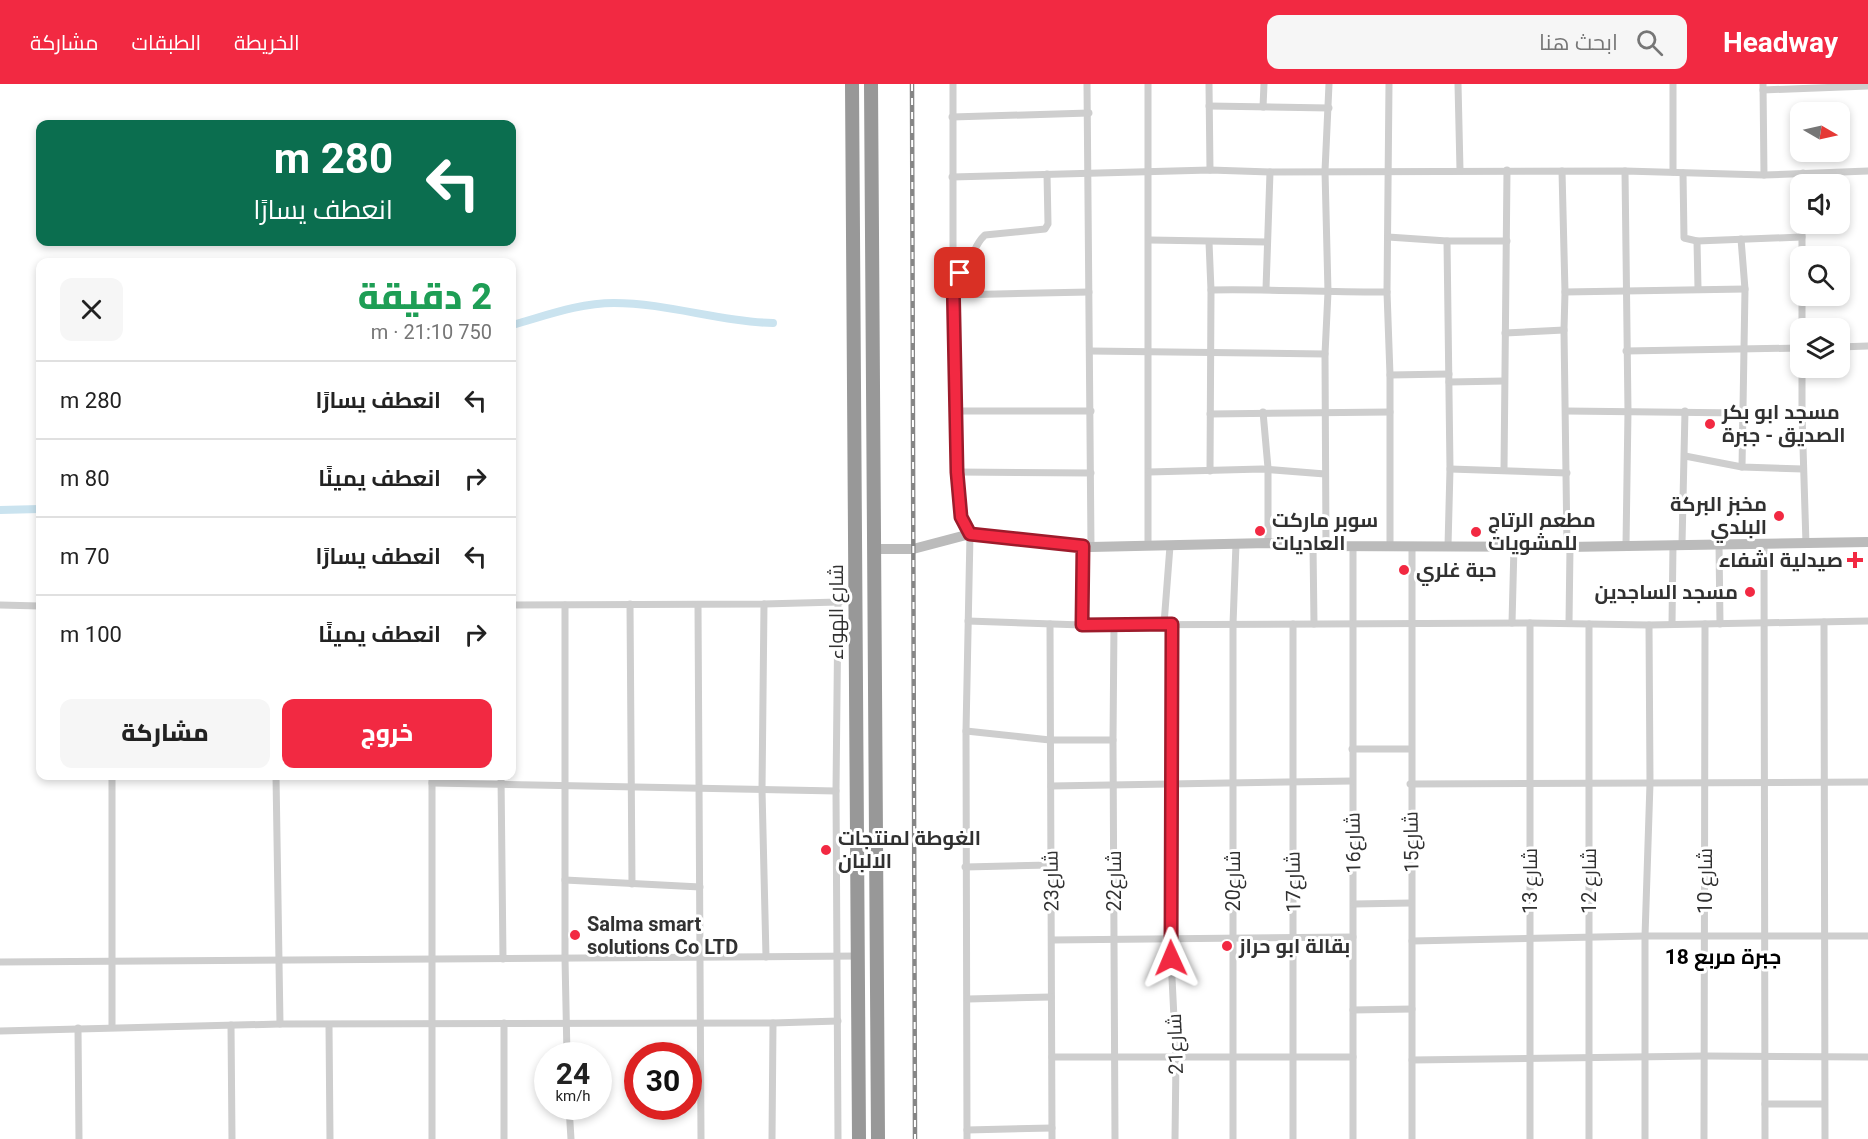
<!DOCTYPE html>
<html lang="ar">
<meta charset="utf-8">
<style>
:root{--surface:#fff;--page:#f6f6f6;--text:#222;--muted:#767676;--line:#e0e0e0;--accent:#f22942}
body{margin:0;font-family:Roboto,Cairo,sans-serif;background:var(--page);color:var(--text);direction:rtl;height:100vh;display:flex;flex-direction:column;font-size:22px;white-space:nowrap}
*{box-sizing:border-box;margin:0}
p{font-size:20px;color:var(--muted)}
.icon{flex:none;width:33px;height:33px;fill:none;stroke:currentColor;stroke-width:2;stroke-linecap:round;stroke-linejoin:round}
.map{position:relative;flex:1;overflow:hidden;direction:ltr}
.drawer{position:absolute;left:36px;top:174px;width:480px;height:522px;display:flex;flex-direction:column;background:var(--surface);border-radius:12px;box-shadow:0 3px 9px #0003;direction:rtl}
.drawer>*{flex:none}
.guide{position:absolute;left:36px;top:36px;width:480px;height:126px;border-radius:12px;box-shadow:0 3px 9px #0003;direction:rtl;background:#0b6e4f;color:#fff;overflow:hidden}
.needle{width:39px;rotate:99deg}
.buttons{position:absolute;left:1790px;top:18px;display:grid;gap:12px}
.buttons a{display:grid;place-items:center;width:60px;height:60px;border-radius:12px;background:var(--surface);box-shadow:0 3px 9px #0003;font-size:30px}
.speed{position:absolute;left:534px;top:958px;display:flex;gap:12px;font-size:30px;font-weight:700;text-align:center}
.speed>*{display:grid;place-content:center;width:78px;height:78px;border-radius:50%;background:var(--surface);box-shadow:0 3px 9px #0003;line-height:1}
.speed small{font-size:15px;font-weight:400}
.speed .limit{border:9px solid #d22;background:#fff;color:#111}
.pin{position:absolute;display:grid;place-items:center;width:51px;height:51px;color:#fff;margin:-26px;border-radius:12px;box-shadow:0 3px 9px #0006}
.me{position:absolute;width:66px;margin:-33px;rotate:359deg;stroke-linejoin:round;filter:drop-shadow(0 0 4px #0008)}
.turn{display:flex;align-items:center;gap:21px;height:126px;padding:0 24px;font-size:27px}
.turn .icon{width:78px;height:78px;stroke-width:2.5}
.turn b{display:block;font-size:42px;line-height:51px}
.round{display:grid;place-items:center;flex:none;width:63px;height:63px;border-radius:12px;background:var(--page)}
.head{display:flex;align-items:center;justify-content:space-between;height:102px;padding:0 24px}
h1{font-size:36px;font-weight:800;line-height:45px;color:#1e9e55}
.primary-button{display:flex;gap:12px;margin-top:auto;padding:12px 24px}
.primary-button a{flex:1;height:69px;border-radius:12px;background:var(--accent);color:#fff;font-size:24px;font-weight:800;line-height:69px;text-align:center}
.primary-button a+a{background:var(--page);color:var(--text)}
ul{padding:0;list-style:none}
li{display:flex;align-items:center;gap:18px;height:78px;padding:0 24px;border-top:2px solid var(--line)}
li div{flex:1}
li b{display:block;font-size:22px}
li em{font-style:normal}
header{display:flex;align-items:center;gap:36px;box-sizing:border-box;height:84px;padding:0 30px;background:var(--accent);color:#fff}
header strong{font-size:28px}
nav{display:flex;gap:33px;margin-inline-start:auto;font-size:21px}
.search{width:420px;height:54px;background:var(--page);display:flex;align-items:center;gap:15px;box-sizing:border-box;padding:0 21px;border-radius:12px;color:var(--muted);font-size:22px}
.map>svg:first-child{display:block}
</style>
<header>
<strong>Headway</strong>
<div class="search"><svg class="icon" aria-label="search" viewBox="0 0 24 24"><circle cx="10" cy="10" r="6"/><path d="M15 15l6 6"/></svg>ابحث هنا</div>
<nav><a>الخريطة</a><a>الطبقات</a><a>مشاركة</a></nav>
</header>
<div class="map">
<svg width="1868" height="1055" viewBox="0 0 1868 1055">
<rect width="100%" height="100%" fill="#fff"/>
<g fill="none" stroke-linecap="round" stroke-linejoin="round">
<g stroke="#cae3ef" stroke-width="8">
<path d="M512,241C545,232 579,219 614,219C667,219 721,238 773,239"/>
<path d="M0,426L40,425"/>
</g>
<g stroke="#cecece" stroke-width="7">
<path d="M953,0V191L957,388L961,433L970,450L966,647L967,1055"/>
<path d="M1087,0L1091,463"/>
<path d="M1148,0V462"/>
<path d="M1209,0L1210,86"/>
<path d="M1389,0L1387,208L1390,291V462"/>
<path d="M1458,0L1460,86"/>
<path d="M1673,0V88"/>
<path d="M1763,0L1764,91"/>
<path d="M1763,6L1868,2"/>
<path d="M1209,22L1329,24"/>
<path d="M1263,23L1264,0"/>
<path d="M952,33L1089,29"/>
<path d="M1562,87L1565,208L1564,246L1567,463"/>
<path d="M1625,87L1628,327L1626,461"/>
<path d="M1683,89L1684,154L1697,157L1802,153"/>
<path d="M952,93L1210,86L1270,88L1625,87L1764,91L1868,87"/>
<path d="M1803,100V89"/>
<path d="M1388,153L1447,157H1507"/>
<path d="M1741,155L1745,205L1742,383"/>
<path d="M1150,156L1267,158"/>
<path d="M1447,157L1450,385L1448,462"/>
<path d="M1697,157L1698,204"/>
<path d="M1209,158L1211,206L1210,387"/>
<path d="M1802,172V140"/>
<path d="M953,191C975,182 970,164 985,151L1045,145L1048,140L1047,90"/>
<path d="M1266,205L1270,88"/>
<path d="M1211,206C1270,205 1328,208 1387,208"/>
<path d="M1565,208L1745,205"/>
<path d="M954,211L1089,208"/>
<path d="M1802,212V244"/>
<path d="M1505,249L1564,246"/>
<path d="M1839,263L1868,262"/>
<path d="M1090,267L1325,270"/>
<path d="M1626,267L1800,264"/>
<path d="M1802,284V330L1806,460"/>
<path d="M1390,291L1449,290"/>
<path d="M1449,298L1504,297"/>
<path d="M956,327H1091"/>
<path d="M1566,327L1742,329"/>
<path d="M1263,328L1268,384V459"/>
<path d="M1210,330L1390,328"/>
<path d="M1685,372L1742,383L1803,385"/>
<path d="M1450,385L1567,389"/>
<path d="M1504,386L1507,86"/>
<path d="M957,388L1091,389"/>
<path d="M1149,388L1262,385L1325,390"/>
<path d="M1682,460L1685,327"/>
<path d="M1719,460L1720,540"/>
<path d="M1764,460L1765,1055"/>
<path d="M1313,462L1314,540"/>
<path d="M1326,462L1325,270L1328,208L1325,87L1329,0"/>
<path d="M1353,462V1055"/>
<path d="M630,520L632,800"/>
<path d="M764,520L762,706L766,873"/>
<path d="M0,521L40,522"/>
<path d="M512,521L764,520L838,518L855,515"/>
<path d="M565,521V874L567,972"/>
<path d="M698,521L701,1055"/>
<path d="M968,537L1082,541L1530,539L1649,541L1868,537"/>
<path d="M1824,538L1825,1055"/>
<path d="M1512,539L1514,462"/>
<path d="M1569,539L1570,463"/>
<path d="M1050,540L1052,1055"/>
<path d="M1114,540L1113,656L1115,1055"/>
<path d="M1164,540L1170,462"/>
<path d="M1172,540L1170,854L1176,974L1175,1055"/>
<path d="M1293,540V1055"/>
<path d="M1589,540V1055"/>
<path d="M1672,540L1673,461"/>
<path d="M1082,541L1083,462"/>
<path d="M966,647L1050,656H1113"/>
<path d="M1352,665H1411"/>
<path d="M276,692L280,940"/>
<path d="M432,692V1055"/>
<path d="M501,692L503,875"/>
<path d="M432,699L836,707"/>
<path d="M1410,700L1868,698"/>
<path d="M1051,702L1352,697"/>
<path d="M965,783L1050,781"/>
<path d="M565,796L700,803"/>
<path d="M1354,820L1411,819"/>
<path d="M1052,856L1353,853"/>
<path d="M1412,857L1645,852H1868"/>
<path d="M0,878L859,872"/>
<path d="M968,915L1051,913"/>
<path d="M1353,926L1412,925"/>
<path d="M504,939V1055"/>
<path d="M231,941L232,1055"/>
<path d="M329,941L330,1055"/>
<path d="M112,943V692"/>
<path d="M78,944L79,1055"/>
<path d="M0,947L280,940L773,939L838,937"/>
<path d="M1052,973H1353"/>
<path d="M1412,976L1705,972L1868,973"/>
<path d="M1765,1020H1824"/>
<path d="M569,1023L571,1055"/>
<path d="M967,1046L1052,1044"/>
<path d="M772,1055L773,939"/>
<path d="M838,1055L836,707L838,518"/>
<path d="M1233,1055V540L1236,460"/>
<path d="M1412,1055V462"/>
<path d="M1530,1055V539"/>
<path d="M1645,1055V852L1650,699L1649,541"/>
<path d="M1704,1055L1705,540"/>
</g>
<path stroke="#bbb" stroke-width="10" d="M874,465H913L970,450L1091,463L1268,459L1313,462L1567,463L1868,458"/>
<g stroke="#989898" stroke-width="14">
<path d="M852,0L859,1055"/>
<path d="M871,0L878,1055"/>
</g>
<defs>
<path id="rail" d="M912,0L915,1055"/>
</defs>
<use href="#rail" stroke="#868686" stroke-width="4.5"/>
<use href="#rail" stroke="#fff" stroke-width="2" stroke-dasharray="7" stroke-linecap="butt"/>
</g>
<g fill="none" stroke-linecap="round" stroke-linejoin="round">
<defs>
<path id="route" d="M960,189L953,191L957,388L961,433L970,450L1083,462L1082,541L1172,540L1171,874"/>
</defs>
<use href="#route" stroke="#9d1b2b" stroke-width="15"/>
<use href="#route" stroke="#f22942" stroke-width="10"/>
</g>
<g fill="#f22942" stroke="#fff" stroke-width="2">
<circle cx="1710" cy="340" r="6"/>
<circle cx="1779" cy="432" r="6"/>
<circle cx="1260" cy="447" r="6"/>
<circle cx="1476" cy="448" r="6"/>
<path d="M1852 467h6v6h6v6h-6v6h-6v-6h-6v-6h6z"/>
<circle cx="1404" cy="486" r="6"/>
<circle cx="1750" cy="508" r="6"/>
<circle cx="826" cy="766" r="6"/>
<circle cx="575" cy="851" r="6"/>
<circle cx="1227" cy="862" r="6"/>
</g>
<g text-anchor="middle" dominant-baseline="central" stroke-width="6" stroke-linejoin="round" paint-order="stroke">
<g font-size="20" font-weight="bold" fill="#313131" stroke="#fff" text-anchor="start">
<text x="1722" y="328">مسجد ابو بكر<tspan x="1722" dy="23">الصديق - جبرة</tspan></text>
<text x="1767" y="420" text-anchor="end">مخبز البركة<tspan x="1767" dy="23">البلدي</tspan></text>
<text x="1272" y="436">سوبر ماركت<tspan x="1272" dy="23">العاديات</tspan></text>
<text x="1488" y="436">مطعم الرتاج<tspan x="1488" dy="23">للمشويات</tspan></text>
<text x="1843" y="476" text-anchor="end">صيدلية اشفاء</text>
<text x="1416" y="486">حبة غلري</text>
<text x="1738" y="508" text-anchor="end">مسجد الساجدين</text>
<text x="838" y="754">الغوطة لمنتجات<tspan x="838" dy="23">الالبان</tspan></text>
<text x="587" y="840">Salma smart<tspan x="587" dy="23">solutions Co LTD</tspan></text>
<text x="1239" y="862">بقالة ابو حراز</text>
</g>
<g font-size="20" fill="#313131" stroke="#fff">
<text transform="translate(836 528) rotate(-90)">شارع الهواء</text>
<text transform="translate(1411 758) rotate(-91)">شارع15</text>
<text transform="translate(1353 759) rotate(-91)">شارع16</text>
<text transform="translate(1051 797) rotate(-91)">شارع23</text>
<text transform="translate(1114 797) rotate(-90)">شارع22</text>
<text transform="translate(1233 797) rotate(-90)">شارع20</text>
<text transform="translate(1530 797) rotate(-90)">شارع 13</text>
<text transform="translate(1589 797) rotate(-90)">شارع 12</text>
<text transform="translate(1705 797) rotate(-90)">شارع 10</text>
<text transform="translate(1293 798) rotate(-91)">شارع17</text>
<text transform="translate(1175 960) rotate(-92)">شارع21</text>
</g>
<g font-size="21" font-weight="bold" fill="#000" stroke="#fff">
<text x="1723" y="873">جبرة مربع 18</text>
</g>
</g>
</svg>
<div class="buttons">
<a><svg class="needle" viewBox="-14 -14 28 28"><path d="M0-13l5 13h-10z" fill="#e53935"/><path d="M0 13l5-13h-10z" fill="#767676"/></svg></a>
<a><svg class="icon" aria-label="sound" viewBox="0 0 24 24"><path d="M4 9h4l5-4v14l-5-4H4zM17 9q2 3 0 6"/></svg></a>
<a><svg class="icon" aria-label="search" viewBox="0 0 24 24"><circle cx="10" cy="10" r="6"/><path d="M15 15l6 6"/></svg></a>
<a><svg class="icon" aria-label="layers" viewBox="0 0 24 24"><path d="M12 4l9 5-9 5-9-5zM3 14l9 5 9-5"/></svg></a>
</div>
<div class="speed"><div>24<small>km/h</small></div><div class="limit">30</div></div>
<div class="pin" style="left:960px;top:189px;background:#d93025"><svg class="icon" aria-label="arrive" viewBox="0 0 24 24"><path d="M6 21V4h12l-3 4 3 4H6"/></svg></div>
<svg class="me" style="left:1171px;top:874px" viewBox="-20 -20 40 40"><path d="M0-17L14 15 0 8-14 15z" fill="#f22942" stroke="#fff" stroke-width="4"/></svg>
<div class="guide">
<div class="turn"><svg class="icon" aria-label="left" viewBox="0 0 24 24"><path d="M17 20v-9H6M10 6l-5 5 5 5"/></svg><div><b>280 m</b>انعطف يسارًا</div></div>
</div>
<section class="drawer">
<div class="head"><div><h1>2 دقيقة</h1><p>750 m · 21:10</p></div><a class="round"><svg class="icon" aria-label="close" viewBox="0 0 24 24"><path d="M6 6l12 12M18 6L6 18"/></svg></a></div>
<ul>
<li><svg class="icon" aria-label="left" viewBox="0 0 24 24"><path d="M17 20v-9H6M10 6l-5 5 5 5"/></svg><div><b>انعطف يسارًا</b></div><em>280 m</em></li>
<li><svg class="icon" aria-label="right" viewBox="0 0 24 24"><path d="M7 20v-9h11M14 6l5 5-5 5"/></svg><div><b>انعطف يمينًا</b></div><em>80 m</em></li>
<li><svg class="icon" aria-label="left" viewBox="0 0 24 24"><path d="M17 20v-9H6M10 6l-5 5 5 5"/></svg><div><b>انعطف يسارًا</b></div><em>70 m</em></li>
<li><svg class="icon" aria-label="right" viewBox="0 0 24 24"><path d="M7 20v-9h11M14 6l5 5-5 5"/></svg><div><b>انعطف يمينًا</b></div><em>100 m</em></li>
</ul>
<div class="primary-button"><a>خروج</a><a>مشاركة</a></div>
</section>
</div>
